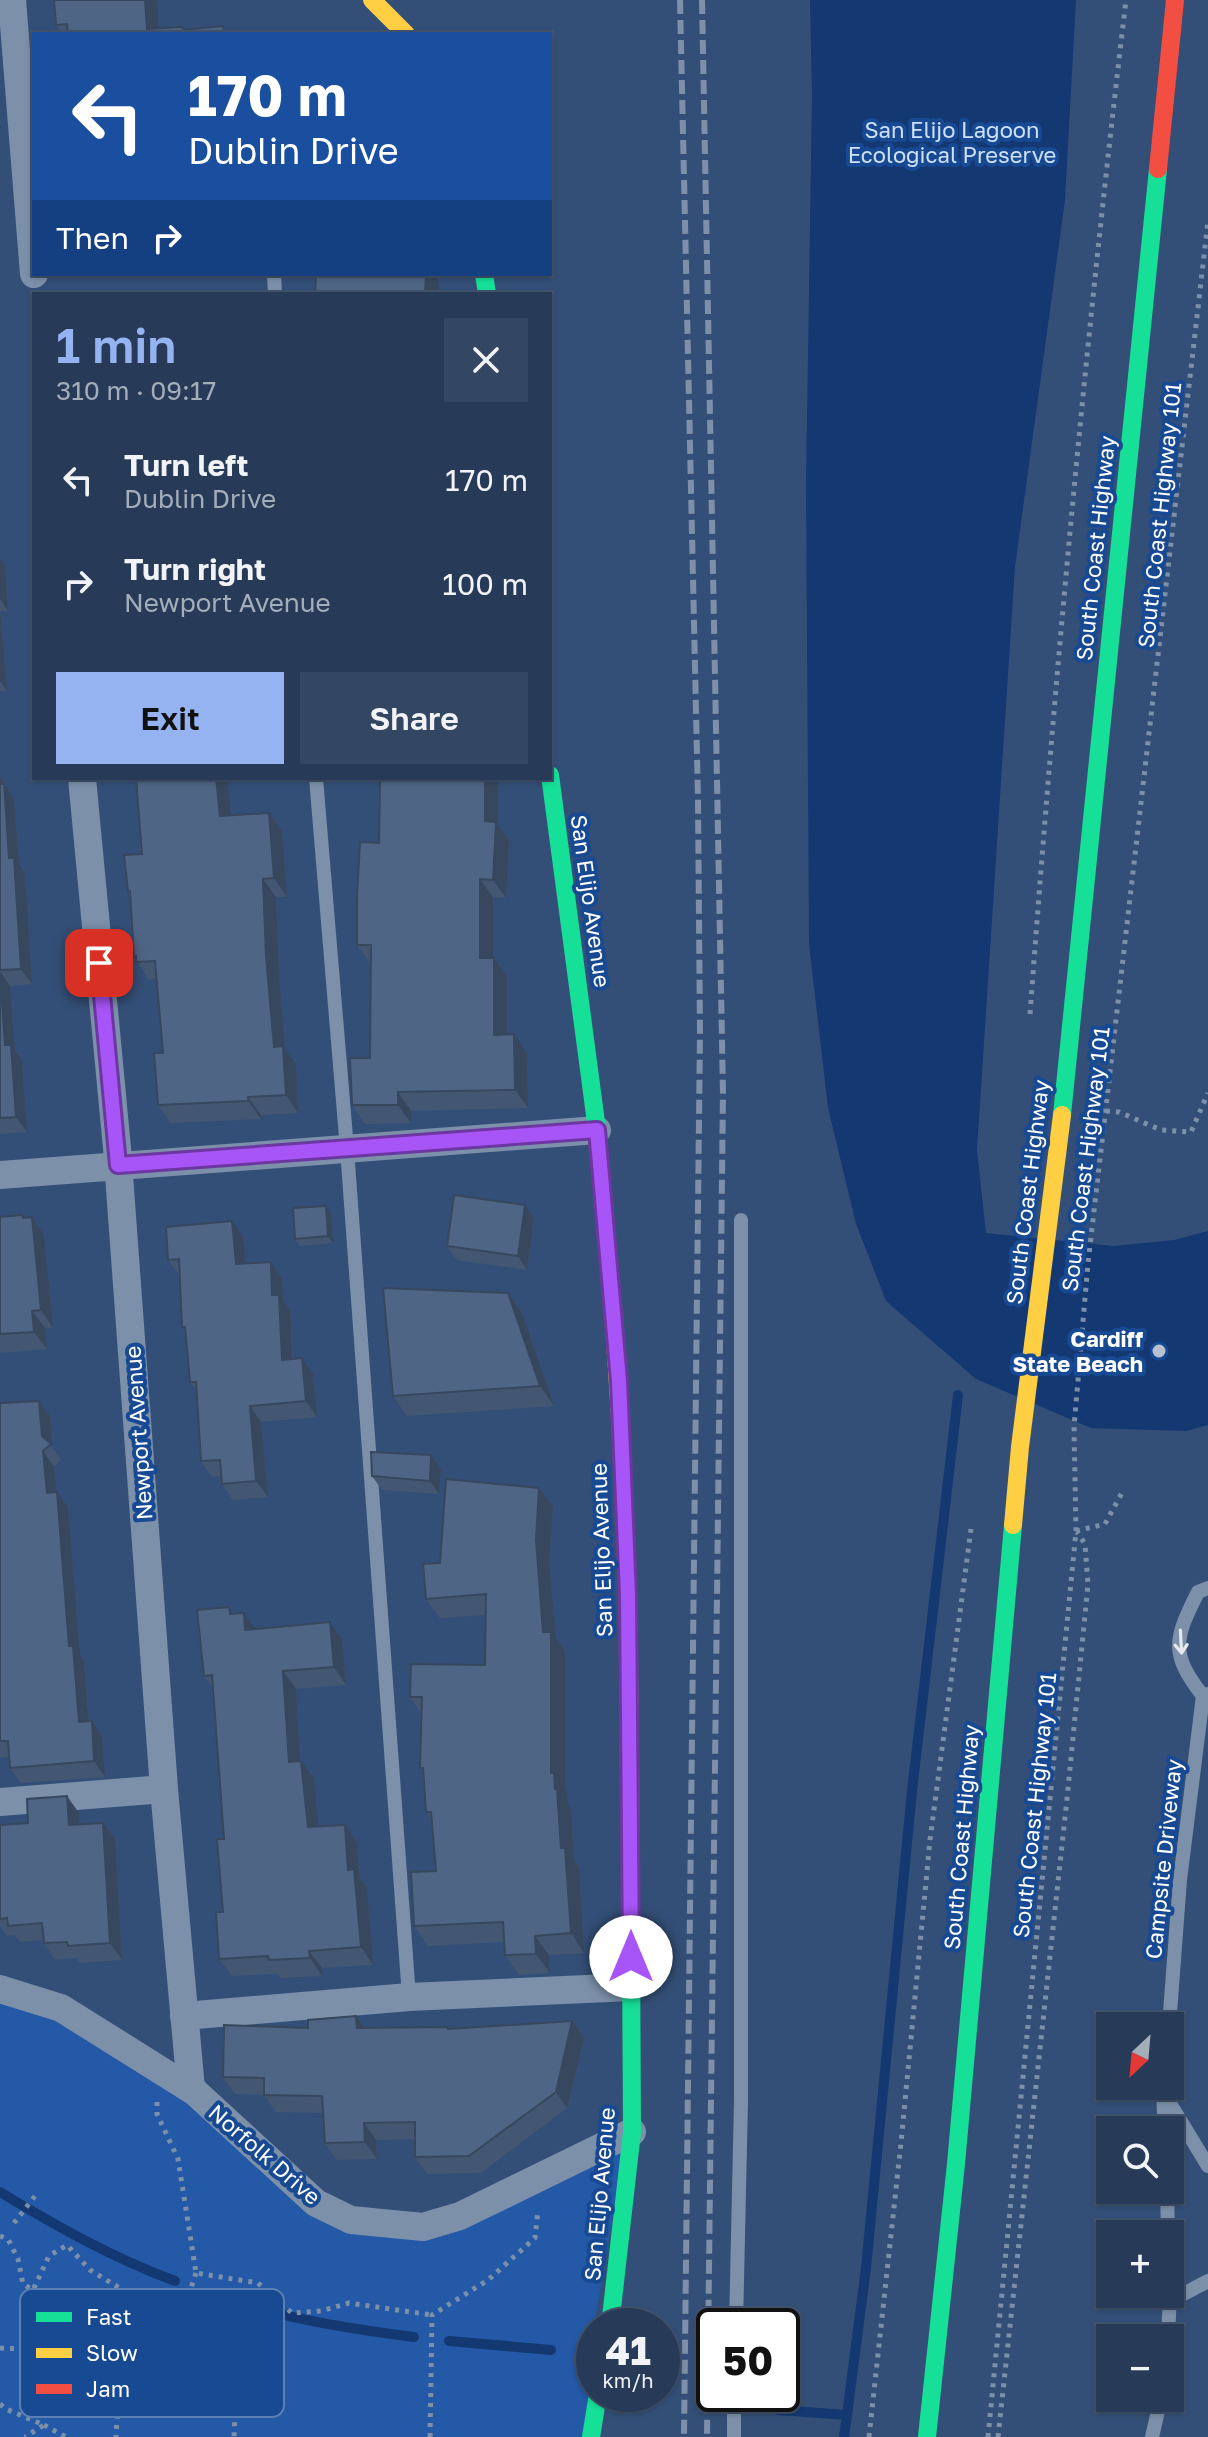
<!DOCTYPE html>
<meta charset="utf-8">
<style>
:root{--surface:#273b59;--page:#334662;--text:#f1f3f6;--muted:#a4adba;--line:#43556f;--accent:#95b2f1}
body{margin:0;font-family:"Golos Text",sans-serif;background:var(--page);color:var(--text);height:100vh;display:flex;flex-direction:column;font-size:30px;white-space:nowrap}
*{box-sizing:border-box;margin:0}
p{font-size:26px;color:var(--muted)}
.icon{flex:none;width:44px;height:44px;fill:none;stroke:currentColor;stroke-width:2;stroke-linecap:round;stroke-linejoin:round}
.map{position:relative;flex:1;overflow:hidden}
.panel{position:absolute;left:32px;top:292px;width:520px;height:488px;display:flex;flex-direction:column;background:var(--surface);border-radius:0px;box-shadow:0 2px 6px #0004,0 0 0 2px var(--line)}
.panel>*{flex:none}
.guide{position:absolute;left:32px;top:32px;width:520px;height:244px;border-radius:0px;box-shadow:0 2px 6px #0004,0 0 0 2px var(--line);background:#1a4fa0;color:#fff;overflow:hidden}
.needle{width:52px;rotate:206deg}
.buttons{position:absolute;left:1096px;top:2012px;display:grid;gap:16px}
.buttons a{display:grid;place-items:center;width:88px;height:88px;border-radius:0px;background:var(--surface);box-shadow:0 2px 6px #0004,0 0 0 2px var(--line);font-size:40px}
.speed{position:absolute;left:576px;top:2308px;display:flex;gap:16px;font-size:40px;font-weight:700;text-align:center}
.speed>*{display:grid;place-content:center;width:104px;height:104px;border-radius:50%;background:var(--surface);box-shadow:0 2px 6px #0004,0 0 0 2px var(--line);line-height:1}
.speed small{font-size:20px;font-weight:400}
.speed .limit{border:4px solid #111;border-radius:12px;background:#fff;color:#111}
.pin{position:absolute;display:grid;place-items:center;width:68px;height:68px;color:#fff;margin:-34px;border-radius:16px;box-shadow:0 4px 12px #0006}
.me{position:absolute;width:88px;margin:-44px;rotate:0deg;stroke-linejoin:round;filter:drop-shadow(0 0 6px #0008)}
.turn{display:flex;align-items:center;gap:28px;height:168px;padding:0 24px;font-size:36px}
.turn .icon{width:104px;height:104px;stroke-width:2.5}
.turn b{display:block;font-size:56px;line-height:68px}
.then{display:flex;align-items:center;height:76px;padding:0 24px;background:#0003;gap:16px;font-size:30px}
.round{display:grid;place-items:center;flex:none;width:84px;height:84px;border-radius:0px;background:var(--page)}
.headline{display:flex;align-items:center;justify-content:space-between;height:136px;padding:0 24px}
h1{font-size:48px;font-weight:600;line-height:60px;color:var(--accent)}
.button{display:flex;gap:16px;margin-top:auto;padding:16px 24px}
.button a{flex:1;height:92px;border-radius:0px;background:var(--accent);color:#111;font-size:32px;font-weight:600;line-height:92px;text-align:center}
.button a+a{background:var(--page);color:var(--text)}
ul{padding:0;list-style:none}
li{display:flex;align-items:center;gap:24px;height:104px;padding:0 24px}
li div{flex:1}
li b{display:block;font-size:30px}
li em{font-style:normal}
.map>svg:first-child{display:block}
</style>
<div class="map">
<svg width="1208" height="2437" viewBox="0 0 1208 2437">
<rect width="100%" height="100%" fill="#344f77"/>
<path fill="#2359a6" d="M0,1983L121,2041L316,2202L424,2227L627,2132L594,2326L593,2437H0Z"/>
<path fill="#133872" d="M810,0H1076L1065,200L1015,567L977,1150L986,1233L1114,1246L1174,1240L1208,1231V1425L1186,1431L1091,1428L976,1379L886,1301L856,1224L828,1108L809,944L806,483L812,95Z"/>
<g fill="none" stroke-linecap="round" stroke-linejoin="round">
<g stroke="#133872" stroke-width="10">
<path d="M0,2192C56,2226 113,2258 175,2281"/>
<path d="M208,2293C269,2316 349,2329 414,2337"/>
<path d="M449,2341L551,2350"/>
<path d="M778,2410L847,2415L866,2268L912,1791L958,1395"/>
<path d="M844,2437L847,2415"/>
</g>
<g stroke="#7c90aa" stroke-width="5" stroke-dasharray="4 6" stroke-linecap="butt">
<path d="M1030,1014C1055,676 1086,337 1126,0"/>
<path d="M1106,1111L1119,1112L1161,1130L1191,1132L1208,1093"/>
<path d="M1076,1531L1105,1524L1124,1489"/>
<path d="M157,2102V2114L178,2159L196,2273L258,2283L292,2313L321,2311L349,2303L432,2315"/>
<path d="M14,2223L35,2196"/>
<path d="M0,2236L8,2239L18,2259L23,2284L33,2290L49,2256L67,2245L90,2270L131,2295L183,2311"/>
<path d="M196,2273L183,2311L222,2410L235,2412L234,2437"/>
<path d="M0,2348C23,2350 46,2346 69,2348C91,2350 116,2377 118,2399C119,2411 116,2425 116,2437"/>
<path d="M0,2404L6,2409L44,2425L25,2437"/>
<path d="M44,2425L66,2437"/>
<path d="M430,2437L432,2315L488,2280L535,2238L538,2210"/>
<path d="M869,2437L901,2143L930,1840L971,1529"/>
<path d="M988,2437L1076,1531L1074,1427L1088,1263L1208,221"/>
<path d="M998,2437L1067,1799L1088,1584L1085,1544L1077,1532"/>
</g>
<g stroke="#7c90aa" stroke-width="14">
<path d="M274,274L275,294"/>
<path d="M316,778L347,1149L409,1997"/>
<path d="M1208,1588L1198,1592C1175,1638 1169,1653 1203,1696L1208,1694"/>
<path d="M1169,2026L1180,1880L1203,1696"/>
<path d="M1163,2092L1208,2166"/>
<path d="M1163,2094L1165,2130"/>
<path d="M1167,2190L1168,2234"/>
<path d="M1170,2301L1208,2281"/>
<path d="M736,2326L741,2101V1220"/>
<path d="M1168,2338L1170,2294"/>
<path d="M734,2437V2394"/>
<path d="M1152,2437L1161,2398"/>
</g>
<g stroke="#7c90aa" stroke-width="28">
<path d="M12,0L34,274"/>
<path d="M82,778L117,1148L164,1789L191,2089"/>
<path d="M0,1175L597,1130"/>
<path d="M0,1802L164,1789"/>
<path d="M0,1989L61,2008L195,2092L316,2203L351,2220L423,2227L460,2216L632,2132"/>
<path d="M184,2016L409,1997L631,1987"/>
</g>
<g stroke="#16e098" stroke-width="18">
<path d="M484,274L487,294"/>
<path d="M550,775L597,1130L610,1279"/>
<path d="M1062,1115L1158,169"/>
<path d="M610,2326L632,2132L630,1755"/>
<path d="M591,2437L598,2394"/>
<path d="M927,2437L956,2164L1013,1525"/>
</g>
<g stroke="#ffcf43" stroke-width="18">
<path d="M372,0L406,34"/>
<path d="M610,1279C624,1437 629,1596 630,1755"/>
<path d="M1013,1525L1020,1447L1062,1115"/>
</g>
<path stroke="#f24e42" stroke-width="18" d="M1158,169L1175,0"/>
<g stroke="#7d8fa9" stroke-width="6" stroke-dasharray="14 6" stroke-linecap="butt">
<path d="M680,0L698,800L700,1033L684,2437"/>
<path d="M702,0L723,1093L707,2437"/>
</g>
</g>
<g fill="#445772">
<path d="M54,0L159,29L182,27L184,30L223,26L228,34H62L56,25Z"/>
<path d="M0,558L5,565L8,611H0L7,691H0Z"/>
<path d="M0,777L14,799L19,864L25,873L32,984L10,986L15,1051L22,1060L27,1132L0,1134Z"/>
<path d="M380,778H498V825L509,840L506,898L493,897V958L507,976V1035L527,1053L528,1108L411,1111V1123L365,1124L352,1105L370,1058L371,964L357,945L379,843Z"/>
<path d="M269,813L282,831L287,897H276L279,974L285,1049L296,1064L298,1113L261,1115V1119L171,1123L158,1105L163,1053L156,979L149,980L134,957L130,895L128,891L142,854L231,816Z"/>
<path d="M525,1205L534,1218L527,1270L456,1260L447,1246Z"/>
<path d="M326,1206L331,1213L333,1243L300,1246L295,1239Z"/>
<path d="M0,1217H32L44,1235L53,1328H45L47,1349L0,1353Z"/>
<path d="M243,1237L246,1263L282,1278L283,1300L290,1311L293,1359L313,1374L317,1417L261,1422L268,1497L233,1500L222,1484L221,1476L212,1477L201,1461L197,1391L190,1382L185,1331L182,1327L180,1276L168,1260Z"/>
<path d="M508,1293L522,1313L554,1406L407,1416L393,1396Z"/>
<path d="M39,1401L50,1416L52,1447L61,1459L54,1467L56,1492L68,1507L80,1655L84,1661L89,1721L102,1736L105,1777L21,1783L10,1768L9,1757L0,1758V1403Z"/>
<path d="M431,1455L441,1469L439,1494L382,1490L372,1476Z"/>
<path d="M539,1488L553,1507L549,1560L556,1639L565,1651V1789L567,1792L568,1805L571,1809L574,1861L579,1867L584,1953L549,1955L550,1973L519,1975L505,1955L504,1942L428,1946L414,1926L436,1871L431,1819L426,1812L423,1772L420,1768L421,1713L410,1697L485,1665L486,1615L440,1618L426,1599L440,1563Z"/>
<path d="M233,1613H244L255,1629L342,1640L346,1685L296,1689L300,1761H301L314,1778L318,1826L357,1843L359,1877L367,1887L373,1965L322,1968V1976L281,1978L278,1974L232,1976L219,1959L223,1912L224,1839L213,1688L204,1676Z"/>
<path d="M79,1813L80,1824L103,1823L115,1839L122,1960L79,1963L76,1958L55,1960L44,1943V1940L20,1942L15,1935L7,1936L0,1926V1825L28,1823Z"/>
<path d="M356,2016L364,2028L450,2029L572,2021L584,2038L567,2108L481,2173L427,2174L415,2157V2139L376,2140L377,2159L337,2160L325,2143L323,2113L276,2112L264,2095L235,2094L223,2077L308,2028Z"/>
</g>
<g fill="#37475d">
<path d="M145,0H157L159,34L147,29Z"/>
<path d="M426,274H438L439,294H425Z"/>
<path d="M0,558L5,565L8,611L0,599Z"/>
<path d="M0,611L7,691L0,681Z"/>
<path d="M0,777L14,799L19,864L25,873L32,984L21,969L0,790Z"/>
<path d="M216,778H227L233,835L220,816Z"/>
<path d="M485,778H498V825L509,840L506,898L493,880L485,821Z"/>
<path d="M269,813L282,831L287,897L274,878Z"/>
<path d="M263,879L276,897L279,974L285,1049L296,1064L298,1113L286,1095L274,1047L266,956Z"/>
<path d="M480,879L493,897V976L480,958Z"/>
<path d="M494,958L507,976V1053L494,1035Z"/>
<path d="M0,971L10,986L15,1051L22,1060L27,1132L16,1117L5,1045Z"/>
<path d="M514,1034L527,1053L528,1108L515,1090Z"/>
<path d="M398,1092L411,1111V1123L398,1105Z"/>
<path d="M248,1097L261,1115V1119L248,1101Z"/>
<path d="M525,1205L534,1218L527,1270L518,1256Z"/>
<path d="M326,1206L331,1213L333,1243L328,1236Z"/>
<path d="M22,1215L33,1230L32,1217L44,1235L53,1328L41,1310Z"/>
<path d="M232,1221L243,1237L248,1280L236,1264Z"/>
<path d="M271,1262L282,1278L283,1300L290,1311L293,1376L282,1360L272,1295Z"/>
<path d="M508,1293L522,1313L554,1406L540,1386Z"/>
<path d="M32,1311L45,1328L47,1349L34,1332Z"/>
<path d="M302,1358L313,1374L317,1417L306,1401Z"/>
<path d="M39,1401L50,1416L52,1447L42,1436Z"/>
<path d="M250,1406L261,1422L268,1497L256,1481Z"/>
<path d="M43,1451L54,1467L58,1508L47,1493Z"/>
<path d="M431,1455L441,1469L439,1494L430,1481Z"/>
<path d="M539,1488L553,1507L549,1560L556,1639L565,1651V1789L567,1792L568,1805L571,1809L574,1861L579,1867L584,1953L571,1933L555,1789L551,1773L543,1632L536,1540Z"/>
<path d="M57,1492L68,1507L80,1655L84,1661L90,1737L79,1722L69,1646Z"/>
<path d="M244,1613L256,1630H245Z"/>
<path d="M330,1622L342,1640L346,1685L334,1667Z"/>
<path d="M283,1671L296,1689L301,1779L289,1762Z"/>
<path d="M92,1721L102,1736L105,1777L94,1761Z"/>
<path d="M301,1761L314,1778L320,1845L308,1827Z"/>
<path d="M67,1796L79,1813L81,1842L69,1825Z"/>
<path d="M103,1823L115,1839L122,1960L110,1943Z"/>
<path d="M345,1825L357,1843L359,1877L367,1887L373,1965L361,1947L348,1870Z"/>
<path d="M535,1936L549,1955L550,1973L536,1954Z"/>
<path d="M309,1951L322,1968V1976L310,1958Z"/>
<path d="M356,2016L368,2033L357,2028Z"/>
<path d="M572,2021L584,2038L567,2108L556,2092Z"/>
<path d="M364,2123L376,2140L377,2159L365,2142Z"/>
</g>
<g fill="#4f6585" stroke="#37475d" stroke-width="2">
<path d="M54,0H145L147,29L182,27L183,30L223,26L224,34H68L67,24L56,25Z"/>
<path d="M316,274H426L425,294H315Z"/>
<path d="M136,778H216L220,816L269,813L274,878L263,879L266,956L274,1047L283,1046L286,1095L248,1097V1101L158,1105L154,1053H163L155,961L136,962V956L134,957L130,891H128L124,855L142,854Z"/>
<path d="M380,778H485V821L496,822L493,880L480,879V958H494V1035L514,1034L515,1090L398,1092V1105H352L350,1058H370L371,945H357V897L360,842L379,843Z"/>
<path d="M0,784H4L9,858H14L21,969L0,970Z"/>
<path d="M0,974L5,1045H11L16,1117L0,1118Z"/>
<path d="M454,1195L525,1205L518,1256L447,1246Z"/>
<path d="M326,1206L328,1236L295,1239L293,1208Z"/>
<path d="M22,1215L23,1218L32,1217L41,1310L32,1311L34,1332L0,1334V1217Z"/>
<path d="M232,1221L236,1264L271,1262L272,1295H279L282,1360L302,1358L306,1401L250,1406L256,1481L222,1484L220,1460L201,1461L196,1382H190L185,1327H182L179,1259L168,1260L166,1227Z"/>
<path d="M383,1288L508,1293L540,1386L393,1396Z"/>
<path d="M39,1401L42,1436L51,1444L43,1451L47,1493L57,1492L69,1646H73L79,1722L92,1721L94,1761L10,1768L8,1741H0V1403Z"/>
<path d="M371,1452L431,1455L430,1481L372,1476Z"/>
<path d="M446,1479L539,1488L536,1540L543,1632H551V1773H554L555,1789H557L561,1848H565L571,1933L535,1936L536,1954L505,1955L503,1922L414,1926L411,1872L436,1871L431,1812H426L423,1768H420L422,1697H410L411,1664L485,1665L486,1594L426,1599L423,1564L440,1563Z"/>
<path d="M229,1607L230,1614L244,1613L245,1630L330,1622L334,1667L283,1671L289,1762L301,1761L308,1827L345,1825L348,1870L354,1869L361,1947L309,1951L310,1958L269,1960L268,1956L219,1959L216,1912H223L217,1839H224L212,1675L204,1676L197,1610Z"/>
<path d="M67,1796L69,1825L103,1823L110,1943L68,1946L67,1942L44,1943L42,1923L8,1926L7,1918L0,1919V1825L28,1823L27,1799Z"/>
<path d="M356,2016L357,2028L448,2027V2029L572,2021L556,2092L469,2156L415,2157V2122L364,2123L365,2142L325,2143L322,2096L264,2095V2078L223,2077L224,2025L308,2028V2020Z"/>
</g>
<defs><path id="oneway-shaft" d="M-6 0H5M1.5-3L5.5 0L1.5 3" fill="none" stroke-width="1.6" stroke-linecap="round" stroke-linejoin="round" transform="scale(2)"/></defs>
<use stroke="#e5e9ee" href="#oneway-shaft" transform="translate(1181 1642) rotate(87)"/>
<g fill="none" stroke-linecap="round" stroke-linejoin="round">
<defs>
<path id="route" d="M99,963L118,1165L597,1130L619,1381L628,1595L631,1957"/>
</defs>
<use href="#route" stroke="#6d37a1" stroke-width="20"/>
<use href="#route" stroke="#a855f7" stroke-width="14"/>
</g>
<circle fill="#b8c1cf" stroke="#184993" stroke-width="3" cx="1159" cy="1351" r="8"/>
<g text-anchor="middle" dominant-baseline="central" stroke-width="8" stroke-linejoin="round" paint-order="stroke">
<g font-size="22" fill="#cfe2fb" stroke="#184993">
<text x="952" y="129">San Elijo Lagoon<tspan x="952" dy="25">Ecological Preserve</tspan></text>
</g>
<g font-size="22" fill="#fff" stroke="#184993">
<text transform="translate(1159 515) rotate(-84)">South Coast Highway 101</text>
<text transform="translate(1095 548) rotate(-84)">South Coast Highway</text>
<text transform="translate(591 901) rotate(82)">San Elijo Avenue</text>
<text transform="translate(1085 1159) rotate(-83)">South Coast Highway 101</text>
<text transform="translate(1027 1192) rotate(-83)">South Coast Highway</text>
<text transform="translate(138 1433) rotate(-94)">Newport Avenue</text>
<text transform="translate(601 1550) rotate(-92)">San Elijo Avenue</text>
<text transform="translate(1034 1805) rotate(-84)">South Coast Highway 101</text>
<text transform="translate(961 1837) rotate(-85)">South Coast Highway</text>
<text transform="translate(1163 1859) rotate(-84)">Campsite Driveway</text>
<text transform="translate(265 2154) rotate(41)">Norfolk Drive</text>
<text transform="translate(599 2194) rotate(-85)">San Elijo Avenue</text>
</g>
<g font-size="22" font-weight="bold" fill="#fff" stroke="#184993" text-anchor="end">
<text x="1143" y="1338">Cardiff<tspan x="1143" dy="25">State Beach</tspan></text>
</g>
</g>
<rect x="20" y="2289" width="264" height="128" rx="12" fill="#184993" stroke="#5d80b3" stroke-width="2"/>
<rect x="36" y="2312" width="36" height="10" fill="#16e098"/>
<rect x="36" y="2348" width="36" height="10" fill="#ffcf43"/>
<rect x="36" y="2384" width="36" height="10" fill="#f24e42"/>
<g font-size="22" fill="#fff">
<text x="86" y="2325">Fast</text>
<text x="86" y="2361">Slow</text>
<text x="86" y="2397">Jam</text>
</g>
</svg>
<div class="buttons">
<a><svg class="needle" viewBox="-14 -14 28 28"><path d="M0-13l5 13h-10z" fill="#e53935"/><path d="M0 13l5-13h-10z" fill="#a4adba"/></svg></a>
<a><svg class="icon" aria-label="search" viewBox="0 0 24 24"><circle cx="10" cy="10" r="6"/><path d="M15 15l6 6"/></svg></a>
<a>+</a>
<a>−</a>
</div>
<div class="speed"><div>41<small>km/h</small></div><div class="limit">50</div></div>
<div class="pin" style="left:99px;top:963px;background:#d93025"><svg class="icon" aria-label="arrive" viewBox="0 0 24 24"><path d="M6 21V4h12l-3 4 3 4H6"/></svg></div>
<svg class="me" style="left:631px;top:1957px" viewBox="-20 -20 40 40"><circle r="19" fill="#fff"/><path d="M0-13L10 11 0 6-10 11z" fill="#a855f7"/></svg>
<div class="guide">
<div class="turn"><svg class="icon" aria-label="left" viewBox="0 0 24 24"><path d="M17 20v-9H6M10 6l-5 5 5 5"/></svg><div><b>170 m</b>Dublin Drive</div></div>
<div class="then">Then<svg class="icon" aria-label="right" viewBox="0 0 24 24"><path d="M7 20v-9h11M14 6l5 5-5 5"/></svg></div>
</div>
<section class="panel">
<div class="headline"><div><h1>1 min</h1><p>310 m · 09:17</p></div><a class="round"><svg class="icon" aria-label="close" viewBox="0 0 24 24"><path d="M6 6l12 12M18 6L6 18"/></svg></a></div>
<ul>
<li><svg class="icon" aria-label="left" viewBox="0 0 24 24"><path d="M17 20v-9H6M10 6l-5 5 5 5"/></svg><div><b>Turn left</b><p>Dublin Drive</p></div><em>170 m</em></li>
<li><svg class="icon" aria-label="right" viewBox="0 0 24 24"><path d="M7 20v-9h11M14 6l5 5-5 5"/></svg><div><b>Turn right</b><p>Newport Avenue</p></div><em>100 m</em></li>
</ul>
<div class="button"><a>Exit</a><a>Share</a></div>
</section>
</div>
